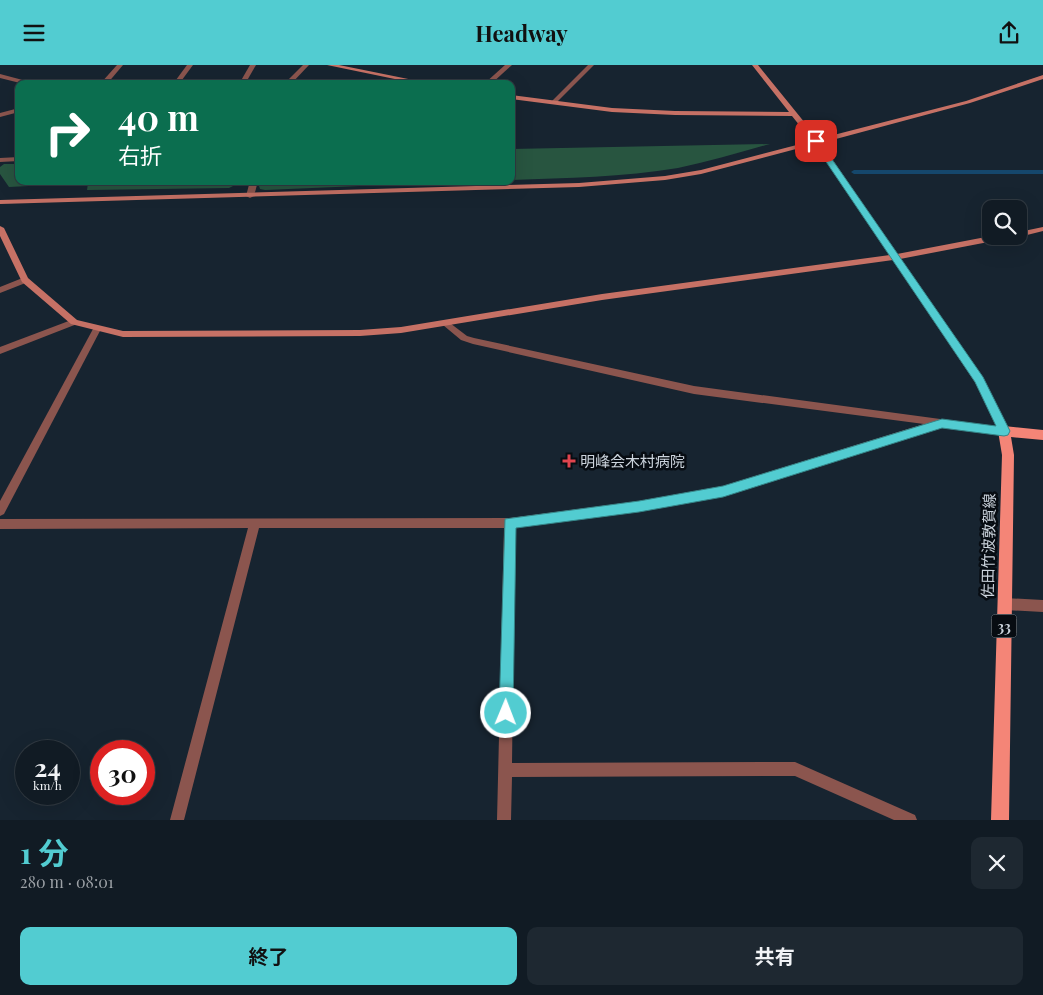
<!DOCTYPE html>
<html lang="ja">
<meta charset="utf-8">
<style>
:root{--surface:#111b24;--page:#1e2831;--text:#f1f3f6;--muted:#9ca1a6;--line:#303941;--accent:#52ccd1}
body{margin:0;font-family:"Playfair Display","Noto Sans JP",serif;background:var(--page);color:var(--text);height:100vh;display:flex;flex-direction:column;font-size:19px;white-space:nowrap}
*{box-sizing:border-box;margin:0}
p{font-size:16px;color:var(--muted)}
.icon{flex:none;width:28px;height:28px;fill:none;stroke:currentColor;stroke-width:2;stroke-linecap:round;stroke-linejoin:round}
.map{position:relative;height:755px;overflow:hidden}
.side{display:flex;flex-direction:column;background:var(--surface);flex:1}
.side>*{flex:none}
.guide{position:absolute;left:15px;top:15px;width:500px;height:105px;border-radius:10px;box-shadow:0 5px 20px #0002,0 0 0 1px var(--line);background:#0b6e4f;color:#fff;overflow:hidden}
.controls{position:absolute;left:982px;top:135px;display:grid;gap:10px}
.controls a{display:grid;place-items:center;width:45px;height:45px;border-radius:10px;background:var(--surface);box-shadow:0 5px 20px #0002,0 0 0 1px var(--line);font-size:25px}
.speed{position:absolute;left:15px;top:675px;display:flex;gap:10px;font-size:25px;font-weight:700;text-align:center}
.speed>*{display:grid;place-content:center;width:65px;height:65px;border-radius:50%;background:var(--surface);box-shadow:0 5px 20px #0002,0 0 0 1px var(--line);line-height:1}
.speed small{font-size:12px;font-weight:400}
.speed .limit{border:8px solid #d22;background:#fff;color:#111}
.pin{position:absolute;display:grid;place-items:center;width:42px;height:42px;color:#fff;margin:-21px;border-radius:10px;box-shadow:0 2px 8px #0006}
.me{position:absolute;width:55px;margin:-28px;rotate:1deg;stroke-linejoin:round;filter:drop-shadow(0 0 4px #0008)}
.turn{display:flex;align-items:center;gap:18px;height:105px;padding:0 20px;font-size:22px}
.turn .icon{width:65px;height:65px;stroke-width:2.5}
.turn b{display:block;font-size:35px;line-height:42px}
.round{display:grid;place-items:center;flex:none;width:52px;height:52px;border-radius:10px;background:var(--page)}
.summary{display:flex;align-items:center;justify-content:space-between;height:85px;padding:0 20px}
h1{font-size:30px;font-weight:700;line-height:38px;color:var(--accent)}
.button{display:flex;gap:10px;margin-top:auto;padding:10px 20px}
.button a{flex:1;height:58px;border-radius:10px;background:var(--accent);color:#111;font-size:20px;font-weight:700;line-height:58px;text-align:center}
.button a+a{background:var(--page);color:var(--text)}
header{display:flex;justify-content:space-between;align-items:center;height:65px;padding:0 20px;background:var(--accent);color:#111;font-size:22px;font-weight:700}
.map>svg:first-child{display:block}
</style>
<header><svg class="icon" aria-label="menu" viewBox="0 0 24 24"><path d="M4 6h16M4 12h16M4 18h16"/></svg>Headway<svg class="icon" aria-label="share" viewBox="0 0 24 24"><path d="M12 15V3M7 8l5-5 5 5M5 13v7h14v-7"/></svg></header>
<div class="map">
<svg width="1043" height="755" viewBox="0 0 1043 755">
<rect width="100%" height="100%" fill="#172430"/>
<g fill="#285540">
<path d="M770,79C740,87 709,97 678,103C623,112 567,113 511,115V84Z"/>
<path d="M4,99H19V116H243L229,123L87,125L88,118L9,122L0,109V102Z"/>
<path d="M263,116H478L265,125L260,124L259,121Z"/>
</g>
<g fill="none" stroke-linecap="round" stroke-linejoin="round">
<path fill="#15476c" fill-rule="evenodd" d="M1043,105V109H854L851,107L854,105Z"/>
<g fill="#8b554e" fill-rule="evenodd">
<path d="M117,0H123L107,19H100Z"/>
<path d="M187,0H193L179,19H173Z"/>
<path d="M250,0H256L245,19H239Z"/>
<path d="M303,0H309L291,19H284Z"/>
<path d="M505,0H512L491,19H484Z"/>
<path d="M588,0H594L555,39H551V37Z"/>
<path d="M0,9L34,18L35,19H24L0,13Z"/>
<path d="M19,43V47L0,52V48Z"/>
<path d="M19,92V96L0,97V93Z"/>
<path d="M250,116H258L254,131L250,133L246,131Z"/>
<path d="M25,212L28,213V217L0,228V222Z"/>
<path d="M74,254L77,255L78,257L77,259L0,289V282Z"/>
<path d="M446,255L467,271L474,273L694,321L1007,363L1009,366L1007,369L1004,370L942,362L723,431L639,446L515,462L512,698L795,697L915,750L917,755H894L795,711L512,712L511,755H497L504,463H259L184,755H170L248,463L0,464V454L510,453L639,436L723,421L924,359L694,329L473,279L461,275L443,260L442,258Z"/>
<path d="M97,261L101,264L4,449L0,451V436L93,264Z"/>
<path d="M1004,533L1043,535V547L1004,545L1000,543L998,539L1000,535Z"/>
</g>
<g fill="#c67165" fill-rule="evenodd">
<path d="M327,0H339L433,19H419Z"/>
<path d="M752,0H758L818,74L966,36L1043,10V14L970,38L821,78L897,189L991,171H1008L1004,174L900,194L982,312L1009,366L1007,369H1001L975,317L893,195L602,235L401,268L360,271L123,272L71,259L22,217L0,171V161L4,163L28,213L77,255L123,266L360,265L401,262L602,229L890,190L815,79L701,109L665,115L579,122L0,139V135L579,118L665,111L701,105L812,76L792,51L675,50L612,47L511,34V30L612,43L675,46L789,47Z"/>
<path d="M1043,162V166L1019,172L1018,171L1019,167Z"/>
</g>
<path fill="#f48577" fill-rule="evenodd" d="M1004,361L1043,365V375L1011,372L1014,390L1009,755H991L1002,390L998,366L1000,362Z"/>
</g>
<path fill="#52ccd1" stroke="#358588" d="M816,74H818L983,312L1010,366L1008,370L1004,371L942,363L723,432L639,447L516,463L513,648L511,653L506,655L501,653L499,648L505,454L639,436L723,421L942,354L996,361L975,317L812,76Z"/>
<path fill="#e0444e" stroke="#070c12" stroke-width="2" d="M566.5 388.5h5v5h5v5h-5v5h-5v-5h-5v-5h5z"/>
<g text-anchor="middle" dominant-baseline="central" stroke-width="5" stroke-linejoin="round" paint-order="stroke">
<rect fill="#070c12" stroke="#9198a0" stroke-width="1" x="991.5" y="549.5" width="25" height="23" rx="4"/>
<g font-size="14" font-weight="bold" fill="#ccd4dd">
<text x="1004" y="561">33</text>
</g>
<g font-size="15" fill="#ccd4dd" stroke="#070c12" text-anchor="start">
<text x="580" y="396">明峰会木村病院</text>
</g>
<g font-size="15" fill="#ccd4dd" stroke="#070c12">
<text transform="translate(988 481) rotate(-89)">佐田竹波敦賀線</text>
</g>
</g>
</svg>
<div class="controls">
<a><svg class="icon" aria-label="search" viewBox="0 0 24 24"><circle cx="10" cy="10" r="6"/><path d="M15 15l6 6"/></svg></a>
</div>
<div class="speed"><div>24<small>km/h</small></div><div class="limit">30</div></div>
<div class="pin" style="left:816px;top:76px;background:#d93025"><svg class="icon" aria-label="arrive" viewBox="0 0 24 24"><path d="M6 21V4h12l-3 4 3 4H6"/></svg></div>
<svg class="me" style="left:506px;top:648px" viewBox="-20 -20 40 40"><circle r="17" fill="#52ccd1" stroke="#fff" stroke-width="3"/><path d="M0-11L8 9 0 5-8 9z" fill="#fff"/></svg>
<div class="guide">
<div class="turn"><svg class="icon" aria-label="right" viewBox="0 0 24 24"><path d="M7 20v-9h11M14 6l5 5-5 5"/></svg><div><b>40 m</b>右折</div></div>
</div>
</div>
<section class="side">
<div class="summary"><div><h1>1 分</h1><p>280 m · 08:01</p></div><a class="round"><svg class="icon" aria-label="close" viewBox="0 0 24 24"><path d="M6 6l12 12M18 6L6 18"/></svg></a></div>
<div class="button"><a>終了</a><a>共有</a></div>
</section>
